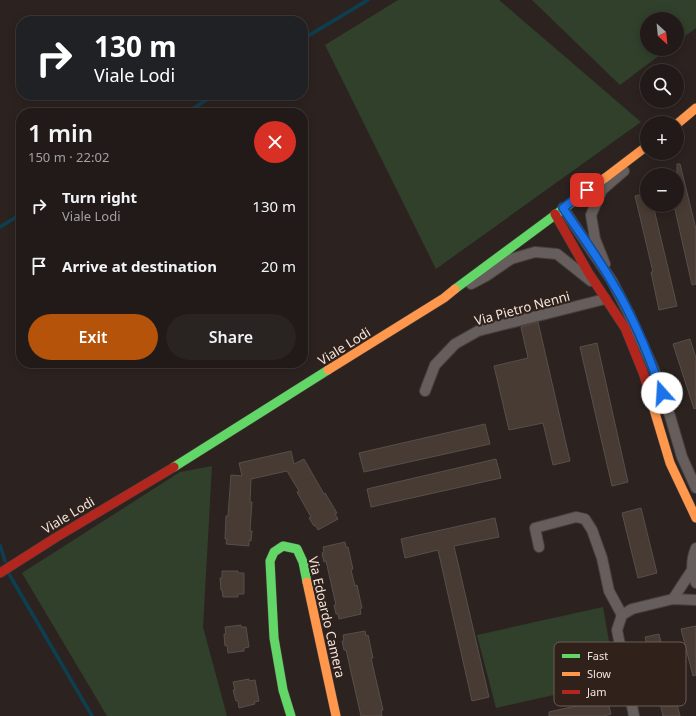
<!DOCTYPE html>
<meta charset="utf-8">
<style>
:root{--surface:#211a18;--page:#292321;--text:#f1f3f6;--muted:#a2a1a2;--line:#3e3837;--accent:#b45309}
body{margin:0;font-family:"Noto Sans",sans-serif;background:var(--page);color:var(--text);height:100vh;display:flex;flex-direction:column;font-size:15px;white-space:nowrap}
*{box-sizing:border-box;margin:0}
p{font-size:13px;color:var(--muted)}
.icon{flex:none;width:22px;height:22px;fill:none;stroke:currentColor;stroke-width:2;stroke-linecap:round;stroke-linejoin:round}
.map{position:relative;flex:1;overflow:hidden}
.side{position:absolute;left:16px;top:108px;width:292px;height:260px;display:flex;flex-direction:column;background:var(--surface);border-radius:16px;box-shadow:0 2px 10px #0003,0 0 0 1px var(--line)}
.side>*{flex:none}
.top-card{position:absolute;left:16px;top:16px;width:292px;height:84px;border-radius:16px;box-shadow:0 2px 10px #0003,0 0 0 1px var(--line);background:#202124;color:#fff;overflow:hidden}
.needle{width:26px;rotate:153deg}
.tools{position:absolute;left:640px;top:12px;display:grid;gap:8px}
.tools a{display:grid;place-items:center;width:44px;height:44px;border-radius:50%;background:var(--surface);box-shadow:0 2px 10px #0003,0 0 0 1px var(--line);font-size:20px}
.pin{position:absolute;display:grid;place-items:center;width:34px;height:34px;color:#fff;margin:-17px;border-radius:8px;box-shadow:0 2px 6px #0006}
.me{position:absolute;width:44px;margin:-22px;rotate:341deg;stroke-linejoin:round;filter:drop-shadow(0 0 3px #0008)}
.turn{display:flex;align-items:center;gap:14px;height:84px;padding:0 12px;font-size:18px}
.turn .icon{width:52px;height:52px;stroke-width:2.5}
.turn b{display:block;font-size:28px;line-height:34px}
.round{display:grid;place-items:center;flex:none;width:42px;height:42px;border-radius:21px;background:var(--page)}
.overview{display:flex;align-items:center;justify-content:space-between;height:68px;padding:0 12px}
h1{font-size:24px;font-weight:600;line-height:30px}
.button{display:flex;gap:8px;margin-top:auto;padding:8px 12px}
.button a{flex:1;height:46px;border-radius:24px;background:var(--accent);color:#fff;font-size:16px;font-weight:600;line-height:46px;text-align:center}
.button a+a{background:var(--page);color:var(--text)}
ul{padding:0;list-style:none}
li{display:flex;align-items:center;gap:12px;height:60px;padding:0 12px}
li div{flex:1}
li b{display:block;font-size:15px}
li em{font-style:normal}
.map>svg:first-child{display:block}
</style>
<div class="map">
<svg width="696" height="716" viewBox="0 0 696 716">
<rect width="100%" height="100%" fill="#2c2320"/>
<g fill="#30402a">
<path d="M398,0H499L641,122L436,269L325,45Z"/>
<path d="M532,0H696V28L677,42V19H647V49H668L620,85Z"/>
<path d="M212,466L203,627L227,716H107L22,573L180,472Z"/>
<path d="M603,607L616,681L496,708L477,635Z"/>
</g>
<g fill="none" stroke-linecap="round" stroke-linejoin="round">
<g stroke="#0c4051" stroke-width="3.5">
<path d="M303,39L368,0"/>
<path d="M186,113L214,95"/>
<path d="M0,227L21,214"/>
<path d="M0,545L5,561"/>
<path d="M9,574L92,716"/>
</g>
</g>
<g fill="#483b34" stroke="#564f4b">
<path d="M677,164H680L696,229V284L692,285L674,205H677Z"/>
<path d="M647,193V205H653L677,306L659,310L651,272H653L635,196Z"/>
<path d="M538,322L570,461L553,465L543,423L509,430L494,366L528,358L521,327Z"/>
<path d="M690,339L696,358V408L694,409L673,344Z"/>
<path d="M597,343L628,482L612,486L580,347Z"/>
<path d="M485,424L490,444L364,472L359,453Z"/>
<path d="M291,451L294,464L304,459L324,494L325,493L337,513L335,514L338,519L318,530L315,525L314,526L309,518L311,517L297,492L299,491L287,471L251,479L250,502H252L250,531H252L251,541L249,540V546L226,544L227,539H225L226,516H228L231,475L242,476L239,463Z"/>
<path d="M496,459L501,478L371,507L367,489Z"/>
<path d="M641,508L657,573L638,578L622,513Z"/>
<path d="M495,518L499,537L454,546L489,697L472,701L438,550L405,558L401,539Z"/>
<path d="M345,542L346,547H348L353,569L351,570L355,586L357,585L362,608L360,609L361,614L339,619L338,614H336L334,605H336L326,561L324,562L322,553L324,552L323,547Z"/>
<path d="M222,571H238V573H244V594H238V597H223L222,590H221L220,578H222Z"/>
<path d="M241,625V627H246L249,647L244,648V651L228,653L227,645L225,646L224,634H226L225,627Z"/>
<path d="M696,626V675L693,676L681,629Z"/>
<path d="M365,631L366,636L368,635L373,658H371L383,710L381,711L382,716H361L346,650H344L342,641H344L343,635Z"/>
<path d="M659,634L666,662L680,716H663L645,637Z"/>
<path d="M249,679V681L255,680L259,701L254,702L255,704L239,708L238,701H236L233,690H235L233,682Z"/>
<path d="M607,699L611,714L604,716H549V712Z"/>
</g>
<g fill="none" stroke-linecap="round" stroke-linejoin="round">
<defs>
<g id="street">
<path d="M563,208L612,281L629,314L654,370L670,416L682,457L696,488"/>
<path d="M605,264L595,239L591,215L602,190L624,171"/>
<path d="M471,284L486,276L511,259L535,252L557,254L591,281"/>
<path d="M425,391L435,365L455,344L478,331L605,299"/>
<path d="M539,547L535,528L576,517L585,519L592,530L602,558L609,591L622,615"/>
<path d="M696,548C691,560 691,572 696,583"/>
<path d="M673,599L692,570"/>
<path d="M634,716L617,630L622,615L632,609L673,599L696,600"/>
</g>
<g id="fast">
<path d="M455,289L605,178"/>
<path d="M174,467L328,370"/>
<path d="M291,716L283,690L274,638L270,561L274,552L283,546L297,549L303,562L307,582"/>
</g>
<g id="slow">
<path d="M677,124L696,108"/>
<path d="M605,178L647,146"/>
<path d="M328,370L444,298L455,289"/>
<path d="M649,393L670,463L696,518"/>
<path d="M307,582L336,716"/>
</g>
<g id="jam">
<path d="M555,214L588,272L625,328L644,375L649,393"/>
<path d="M0,573L55,538L174,467"/>
</g>
</defs>
<use href="#street" stroke="#48403d" stroke-width="12"/>
<use href="#fast" stroke="#48403d" stroke-width="10"/>
<use href="#slow" stroke="#48403d" stroke-width="10"/>
<use href="#jam" stroke="#48403d" stroke-width="10"/>
<use href="#street" stroke="#655e5c" stroke-width="10"/>
<use href="#fast" stroke="#63d668" stroke-width="9"/>
<use href="#slow" stroke="#ff974d" stroke-width="9"/>
<use href="#jam" stroke="#b3261e" stroke-width="9"/>
</g>
<g fill="none" stroke-linecap="round" stroke-linejoin="round">
<defs>
<path id="route" d="M587,190L563,208C579,232 597,256 612,282C633,316 649,355 662,393"/>
</defs>
<use href="#route" stroke="#114b97" stroke-width="10"/>
<use href="#route" stroke="#1a73e8" stroke-width="7"/>
</g>
<g text-anchor="middle" dominant-baseline="central" stroke-width="4" stroke-linejoin="round" paint-order="stroke">
<g font-size="13" fill="#f1e6e1" stroke="#31211b">
<text transform="translate(522 308) rotate(-15)">Via Pietro Nenni</text>
<text transform="translate(344 346) rotate(-32)">Viale Lodi</text>
<text transform="translate(68 515) rotate(-31)">Viale Lodi</text>
<text transform="translate(327 617) rotate(77)">Via Edoardo Camera</text>
</g>
</g>
<rect x="554" y="642" width="132" height="64" rx="6" fill="#31211b" stroke="#6b5c56" stroke-width="1"/>
<rect x="562" y="654" width="18" height="4" fill="#63d668"/>
<rect x="562" y="672" width="18" height="4" fill="#ff974d"/>
<rect x="562" y="690" width="18" height="4" fill="#b3261e"/>
<g font-size="11" fill="#f1e6e1">
<text x="587" y="660">Fast</text>
<text x="587" y="678">Slow</text>
<text x="587" y="696">Jam</text>
</g>
</svg>
<div class="tools">
<a><svg class="needle" viewBox="-14 -14 28 28"><path d="M0-13l5 13h-10z" fill="#e53935"/><path d="M0 13l5-13h-10z" fill="#a2a1a2"/></svg></a>
<a><svg class="icon" aria-label="search" viewBox="0 0 24 24"><circle cx="10" cy="10" r="6"/><path d="M15 15l6 6"/></svg></a>
<a>+</a>
<a>−</a>
</div>
<div class="pin" style="left:587px;top:190px;background:#d93025"><svg class="icon" aria-label="arrive" viewBox="0 0 24 24"><path d="M6 21V4h12l-3 4 3 4H6"/></svg></div>
<svg class="me" style="left:662px;top:393px" viewBox="-20 -20 40 40"><circle r="19" fill="#fff"/><path d="M0-13L10 11 0 6-10 11z" fill="#1a73e8"/></svg>
<div class="top-card">
<div class="turn"><svg class="icon" aria-label="right" viewBox="0 0 24 24"><path d="M7 20v-9h11M14 6l5 5-5 5"/></svg><div><b>130 m</b>Viale Lodi</div></div>
</div>
<section class="side">
<div class="overview"><div><h1>1 min</h1><p>150 m · 22:02</p></div><a class="round" style="background:#d93025;color:#fff"><svg class="icon" aria-label="close" viewBox="0 0 24 24"><path d="M6 6l12 12M18 6L6 18"/></svg></a></div>
<ul>
<li><svg class="icon" aria-label="right" viewBox="0 0 24 24"><path d="M7 20v-9h11M14 6l5 5-5 5"/></svg><div><b>Turn right</b><p>Viale Lodi</p></div><em>130 m</em></li>
<li><svg class="icon" aria-label="arrive" viewBox="0 0 24 24"><path d="M6 21V4h12l-3 4 3 4H6"/></svg><div><b>Arrive at destination</b></div><em>20 m</em></li>
</ul>
<div class="button"><a>Exit</a><a>Share</a></div>
</section>
</div>
